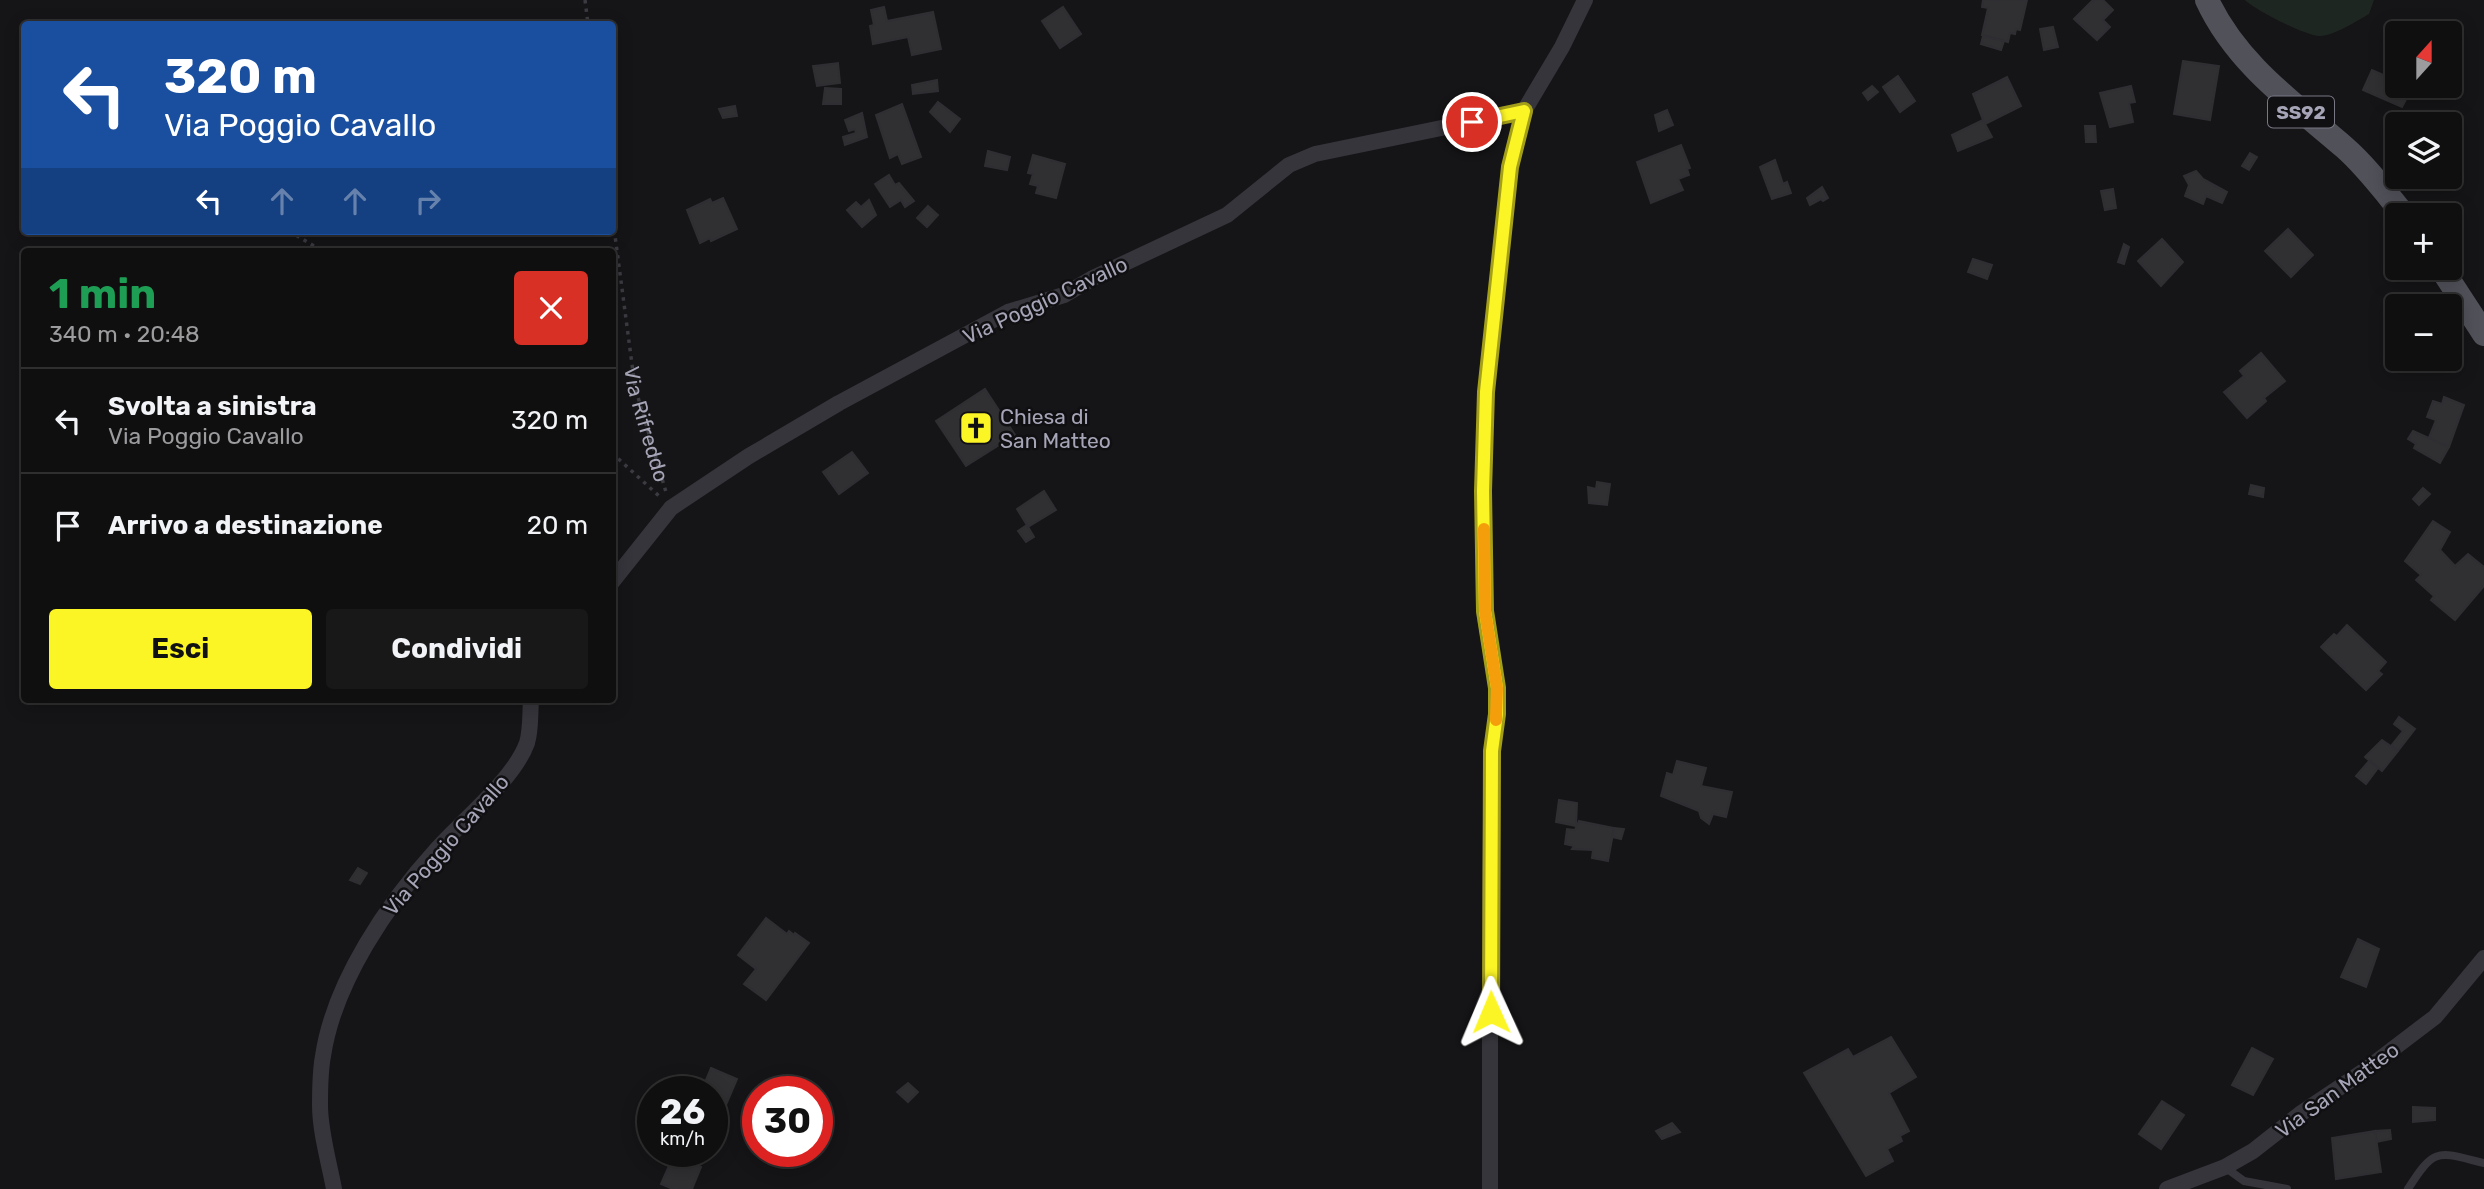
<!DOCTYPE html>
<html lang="it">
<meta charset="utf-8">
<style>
:root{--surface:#100f10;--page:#191819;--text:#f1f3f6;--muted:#9c9c9f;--line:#302f30;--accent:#fcf526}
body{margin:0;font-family:Rubik,sans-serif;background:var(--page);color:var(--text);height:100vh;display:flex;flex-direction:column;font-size:26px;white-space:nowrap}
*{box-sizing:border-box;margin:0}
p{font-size:23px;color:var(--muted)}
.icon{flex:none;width:38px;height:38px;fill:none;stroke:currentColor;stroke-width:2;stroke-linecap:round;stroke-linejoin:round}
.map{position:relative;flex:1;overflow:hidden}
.drawer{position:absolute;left:21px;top:248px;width:595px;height:455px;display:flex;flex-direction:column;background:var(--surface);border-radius:7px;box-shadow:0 4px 18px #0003,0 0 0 2px var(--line)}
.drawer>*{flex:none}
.banner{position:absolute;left:21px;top:21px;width:595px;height:214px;border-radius:7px;box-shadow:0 4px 18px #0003,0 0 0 2px var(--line);background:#1a4fa0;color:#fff;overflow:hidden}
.needle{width:46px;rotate:21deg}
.controls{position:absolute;left:2385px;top:21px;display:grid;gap:14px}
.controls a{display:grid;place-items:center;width:77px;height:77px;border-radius:7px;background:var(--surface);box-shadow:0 4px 18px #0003,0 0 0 2px var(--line);font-size:35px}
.speed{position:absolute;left:637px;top:1076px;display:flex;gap:14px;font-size:35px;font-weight:700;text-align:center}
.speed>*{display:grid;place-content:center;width:91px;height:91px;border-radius:50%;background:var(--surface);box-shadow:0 4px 18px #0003,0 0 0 2px var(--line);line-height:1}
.speed small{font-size:18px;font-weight:400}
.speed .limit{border:10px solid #d22;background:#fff;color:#111}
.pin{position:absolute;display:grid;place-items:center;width:60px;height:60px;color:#fff;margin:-30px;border:4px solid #fff;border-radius:50%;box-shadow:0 2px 7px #0007}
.me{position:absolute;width:77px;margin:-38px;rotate:359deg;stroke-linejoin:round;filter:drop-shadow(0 0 5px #0008)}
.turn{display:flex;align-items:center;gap:24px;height:147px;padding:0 28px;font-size:32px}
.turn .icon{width:91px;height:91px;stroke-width:2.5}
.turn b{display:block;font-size:49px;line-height:60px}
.lanes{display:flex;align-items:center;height:66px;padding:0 28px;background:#0003;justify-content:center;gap:35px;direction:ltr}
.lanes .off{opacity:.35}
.round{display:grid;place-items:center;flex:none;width:74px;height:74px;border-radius:7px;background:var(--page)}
.headline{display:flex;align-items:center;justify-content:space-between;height:119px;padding:0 28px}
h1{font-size:42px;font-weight:700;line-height:52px;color:#1e9e55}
.cta{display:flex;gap:14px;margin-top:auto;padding:14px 28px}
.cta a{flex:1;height:80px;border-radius:7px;background:var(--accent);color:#111;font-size:28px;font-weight:700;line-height:80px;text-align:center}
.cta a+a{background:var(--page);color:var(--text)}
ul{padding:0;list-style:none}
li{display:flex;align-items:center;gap:21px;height:105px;padding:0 28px;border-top:2px solid var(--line)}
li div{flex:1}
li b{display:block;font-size:26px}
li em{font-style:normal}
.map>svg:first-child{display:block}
</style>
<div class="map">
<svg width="2484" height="1189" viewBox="0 0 2484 1189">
<rect width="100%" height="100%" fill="#151416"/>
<path fill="#1e2621" d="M2245,0H2374L2369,14C2357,21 2332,37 2319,36C2304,35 2255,10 2245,0Z"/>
<g fill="#302f32" stroke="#2f2e32" stroke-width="2">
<path d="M1983,0H2027L2020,30L2016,29L2015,34L2010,33L2008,42L1982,35L1988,8L1982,7Z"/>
<path d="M2093,0H2103L2113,10L2103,20L2110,27L2097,40L2074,19Z"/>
<path d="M884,7L887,21L933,12L941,49L912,55L908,37L873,44L870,26L874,25L871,10Z"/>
<path d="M1063,7L1081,34L1060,48L1042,21Z"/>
<path d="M2053,27L2058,47L2044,50L2040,29Z"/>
<path d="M1983,36L2004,41L2001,50L1981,44Z"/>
<path d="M2398,57V86H2413L2402,107L2363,90L2372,70L2388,77Z"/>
<path d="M2183,61L2219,66L2210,120L2174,114Z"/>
<path d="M838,63L840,83L817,86L813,66Z"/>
<path d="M1898,76L1915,101L1900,112L1883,87Z"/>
<path d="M2007,77L2021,106L1985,124L1992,137L1958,151L1952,135L1983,120L1973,94Z"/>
<path d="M937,80L938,91L913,94L912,85Z"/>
<path d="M1872,86L1878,92L1868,100L1863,93Z"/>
<path d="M2131,86L2135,102L2129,103L2133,122L2110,127L2100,93Z"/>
<path d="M825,88L841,89V104H823Z"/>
<path d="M938,102L960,119L950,132L930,112Z"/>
<path d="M902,104L921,157L902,164L898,154L890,158L876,115Z"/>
<path d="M735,106L737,116L723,118L719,109Z"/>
<path d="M1667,110L1673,125L1659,131L1655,115Z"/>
<path d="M862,113L867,137L845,145L843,137L856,133L855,129L849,131L845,120Z"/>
<path d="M2085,126H2095L2096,142H2086Z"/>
<path d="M1681,145L1690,168L1687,169L1689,175L1678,179L1683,190L1651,203L1637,162Z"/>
<path d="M988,151L1010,157L1007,170L985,166Z"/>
<path d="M2250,153L2257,157L2249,170L2242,166Z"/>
<path d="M1033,155L1065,164L1056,198L1036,193L1038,186L1030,184L1033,174L1028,173Z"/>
<path d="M1775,160L1783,184L1787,182L1791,193L1772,199L1760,167Z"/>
<path d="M2196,171L2203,179L2227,192L2222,203L2206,196L2203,204L2185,196L2189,185L2184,176Z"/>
<path d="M889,175L895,185L899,183L914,201L905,207L901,200L890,207L875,184Z"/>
<path d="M1822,187L1828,198L1823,201L1821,199L1810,205L1807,198Z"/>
<path d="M2113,189L2116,208L2105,210L2101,191Z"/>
<path d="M723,198L737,229L711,241L710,238L700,243L687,210L710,199L712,203Z"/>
<path d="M869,200L876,215L862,227L847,210L856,202L861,207Z"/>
<path d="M928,206L938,215L927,227L917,218Z"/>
<path d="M2288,229L2313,255L2291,277L2265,251Z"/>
<path d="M2162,239L2183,262L2161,286L2138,261Z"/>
<path d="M2124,244L2129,247L2124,264L2118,262Z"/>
<path d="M1973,259L1992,265L1987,279L1968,272Z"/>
<path d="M2261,353L2285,381L2264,398L2266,401L2247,418L2224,392L2244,376L2240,371Z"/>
<path d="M985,389L1015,435L966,466L936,421Z"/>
<path d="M2444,397L2464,405L2449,447L2428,440L2436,420L2427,417L2433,401L2442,404Z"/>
<path d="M2413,431L2449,447L2440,463L2414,448L2416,444L2408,439Z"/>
<path d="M852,452L868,473L839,494L823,472Z"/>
<path d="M1597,482L1610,484L1607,505L1589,503L1588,487L1596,489Z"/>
<path d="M2251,485L2264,488L2263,497L2249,494Z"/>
<path d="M2423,488L2430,494L2419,505L2413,499Z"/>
<path d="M1044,491L1056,510L1028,527L1017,509Z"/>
<path d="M2433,521L2450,532L2440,550L2455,566L2468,554L2484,567V586L2455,620L2431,600L2434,596L2416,580L2421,575L2405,561Z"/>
<path d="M1027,525L1034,537L1026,542L1018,531Z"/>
<path d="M2347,625L2386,662L2378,671L2382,674L2366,690L2321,647L2334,634L2337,636Z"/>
<path d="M2399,717L2415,729L2398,751L2391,746L2403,731L2394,724Z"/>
<path d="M2382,740L2398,751L2382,771L2365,757Z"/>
<path d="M1677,761L1706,768L1701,786L1732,792L1726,817L1713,814L1709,824L1701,818L1699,811L1661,796L1667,773L1673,775Z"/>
<path d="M2369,761L2378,768L2366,784L2356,776Z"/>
<path d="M1559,800L1577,803L1576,826L1556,822Z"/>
<path d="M1579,821L1614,828L1608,861L1592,858L1593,850L1572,849L1574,846L1565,844L1567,829L1575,830Z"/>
<path d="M1614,828L1624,829L1621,839L1612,837Z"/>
<path d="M358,868L367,873L360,884L350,880Z"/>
<path d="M766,918L787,934L789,931L794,935L795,933L809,943L766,1000L744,984L756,969L738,955Z"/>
<path d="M2358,939L2379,949L2366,987L2341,977Z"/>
<path d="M1891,1037L1916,1077L1889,1093L1909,1131L1900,1136L1902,1141L1887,1149L1893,1161L1866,1176L1804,1073L1848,1049L1853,1057Z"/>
<path d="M2252,1048L2273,1059L2253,1095L2232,1085Z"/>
<path d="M711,1068L737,1079L713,1135L712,1092H701Z"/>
<path d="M788,1083L794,1092H776Z"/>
<path d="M908,1083L918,1092L908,1102L897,1092Z"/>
<path d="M2162,1101L2184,1115L2161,1149L2139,1134Z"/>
<path d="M2413,1107L2435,1108V1120L2413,1122Z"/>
<path d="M1672,1123L1680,1132L1662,1139L1656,1131Z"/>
<path d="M2390,1130L2391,1139L2376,1142L2375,1131Z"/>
<path d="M2375,1131L2381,1172L2336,1179L2332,1138Z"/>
<path d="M675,1152H699L694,1164L701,1167L692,1189H673L661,1184Z"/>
</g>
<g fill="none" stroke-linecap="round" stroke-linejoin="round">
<g stroke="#3b3b42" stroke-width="3.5" stroke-dasharray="3.5 5" stroke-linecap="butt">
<path d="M585,0L588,24"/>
<path id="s1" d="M612,213L635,387L666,492"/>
<path d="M289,231L324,252"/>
<path d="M612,453L659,496"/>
</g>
<g stroke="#36353b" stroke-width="8">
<path d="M2226,1168L2244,1181L2287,1189"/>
<path d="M2408,1189C2435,1146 2438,1152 2484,1163"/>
</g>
<g stroke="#36353b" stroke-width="16">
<path d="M612,582L671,508L749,456L839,403L1008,312L1064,295L1093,278L1227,215L1289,165L1315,154L1524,111"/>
<path d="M334,1189C329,1162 320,1132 320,1105C320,1089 320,1072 323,1056C334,982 388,903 438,848C464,819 514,779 527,743C531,730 530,713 531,700"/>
<path d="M1490,1189V892L1492,751L1497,714V688L1484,611L1483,491L1486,392L1510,167L1524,111L1562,47L1585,0"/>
<path d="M2167,1189L2225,1167L2253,1151L2300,1114L2364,1071L2435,1017L2484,958"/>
</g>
<g stroke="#51515a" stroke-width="24">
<path d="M2207,0C2236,63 2293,103 2344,147C2367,167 2385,192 2404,215"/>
<path d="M2441,268L2484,334"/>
</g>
</g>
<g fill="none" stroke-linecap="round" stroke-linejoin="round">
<defs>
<path id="route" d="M1472,122L1524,111L1510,167L1486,392L1483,491L1485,611L1497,688V714L1492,751L1491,1012"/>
</defs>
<use href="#route" stroke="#a49f19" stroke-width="18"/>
<use href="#route" stroke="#fcf526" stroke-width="12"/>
<path stroke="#f59e0b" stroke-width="12" d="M1484,529L1485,611L1497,688L1496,720"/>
</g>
<defs>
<symbol id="church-square" viewBox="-11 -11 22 22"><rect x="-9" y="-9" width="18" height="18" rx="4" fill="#fcf526" stroke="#100f11"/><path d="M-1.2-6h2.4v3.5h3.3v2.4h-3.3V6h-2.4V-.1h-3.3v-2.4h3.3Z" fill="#111"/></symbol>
</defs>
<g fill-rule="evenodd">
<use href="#church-square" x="957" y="409" width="38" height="38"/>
</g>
<g text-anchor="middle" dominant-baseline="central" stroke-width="5" stroke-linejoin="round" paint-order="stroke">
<rect fill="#100f11" stroke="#787885" stroke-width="2" x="2268" y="96.5" width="66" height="31" rx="5"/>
<g font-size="19" font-weight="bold" fill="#a5a5b7">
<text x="2301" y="112">SS92</text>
</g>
<g font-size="21" fill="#a5a5b7" stroke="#100f11">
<text transform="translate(1045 300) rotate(-25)">Via Poggio Cavallo</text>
<text stroke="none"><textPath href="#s1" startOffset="214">Via Rifreddo</textPath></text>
<text transform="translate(446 845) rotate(-49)">Via Poggio Cavallo</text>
<text transform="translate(2337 1090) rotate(-36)">Via San Matteo</text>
</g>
<g font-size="21" fill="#a5a5b7" stroke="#100f11" text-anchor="start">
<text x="1000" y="416">Chiesa di<tspan x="1000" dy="24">San Matteo</tspan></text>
</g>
</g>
</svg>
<div class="controls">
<a><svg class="needle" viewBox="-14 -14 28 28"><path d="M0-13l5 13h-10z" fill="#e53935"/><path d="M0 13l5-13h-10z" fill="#9c9c9f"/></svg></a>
<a><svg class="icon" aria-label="layers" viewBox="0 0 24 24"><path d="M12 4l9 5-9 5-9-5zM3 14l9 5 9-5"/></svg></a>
<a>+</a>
<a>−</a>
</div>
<div class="speed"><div>26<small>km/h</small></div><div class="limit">30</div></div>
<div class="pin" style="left:1472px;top:122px;background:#d93025"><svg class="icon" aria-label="arrive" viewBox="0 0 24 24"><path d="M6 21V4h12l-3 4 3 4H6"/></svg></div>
<svg class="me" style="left:1491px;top:1012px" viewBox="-20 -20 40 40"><path d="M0-17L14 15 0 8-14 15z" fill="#fcf526" stroke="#fff" stroke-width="4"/></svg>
<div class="banner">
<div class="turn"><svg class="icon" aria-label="left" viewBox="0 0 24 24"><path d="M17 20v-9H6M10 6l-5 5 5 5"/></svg><div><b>320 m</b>Via Poggio Cavallo</div></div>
<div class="lanes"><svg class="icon" aria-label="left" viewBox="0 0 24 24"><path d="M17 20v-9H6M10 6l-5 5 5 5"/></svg><svg class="icon off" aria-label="ahead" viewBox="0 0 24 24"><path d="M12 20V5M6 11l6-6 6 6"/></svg><svg class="icon off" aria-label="ahead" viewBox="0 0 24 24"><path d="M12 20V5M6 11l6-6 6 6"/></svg><svg class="icon off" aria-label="right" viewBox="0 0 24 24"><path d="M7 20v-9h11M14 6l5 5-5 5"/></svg></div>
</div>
<section class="drawer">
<div class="headline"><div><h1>1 min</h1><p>340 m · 20:48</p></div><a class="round" style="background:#d93025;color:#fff"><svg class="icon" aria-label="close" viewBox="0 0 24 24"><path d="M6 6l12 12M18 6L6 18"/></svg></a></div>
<ul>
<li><svg class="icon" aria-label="left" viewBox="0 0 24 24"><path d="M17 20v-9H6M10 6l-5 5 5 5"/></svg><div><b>Svolta a sinistra</b><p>Via Poggio Cavallo</p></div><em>320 m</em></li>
<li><svg class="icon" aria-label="arrive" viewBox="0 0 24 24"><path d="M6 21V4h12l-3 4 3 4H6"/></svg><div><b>Arrivo a destinazione</b></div><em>20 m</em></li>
</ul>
<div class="cta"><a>Esci</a><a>Condividi</a></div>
</section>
</div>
